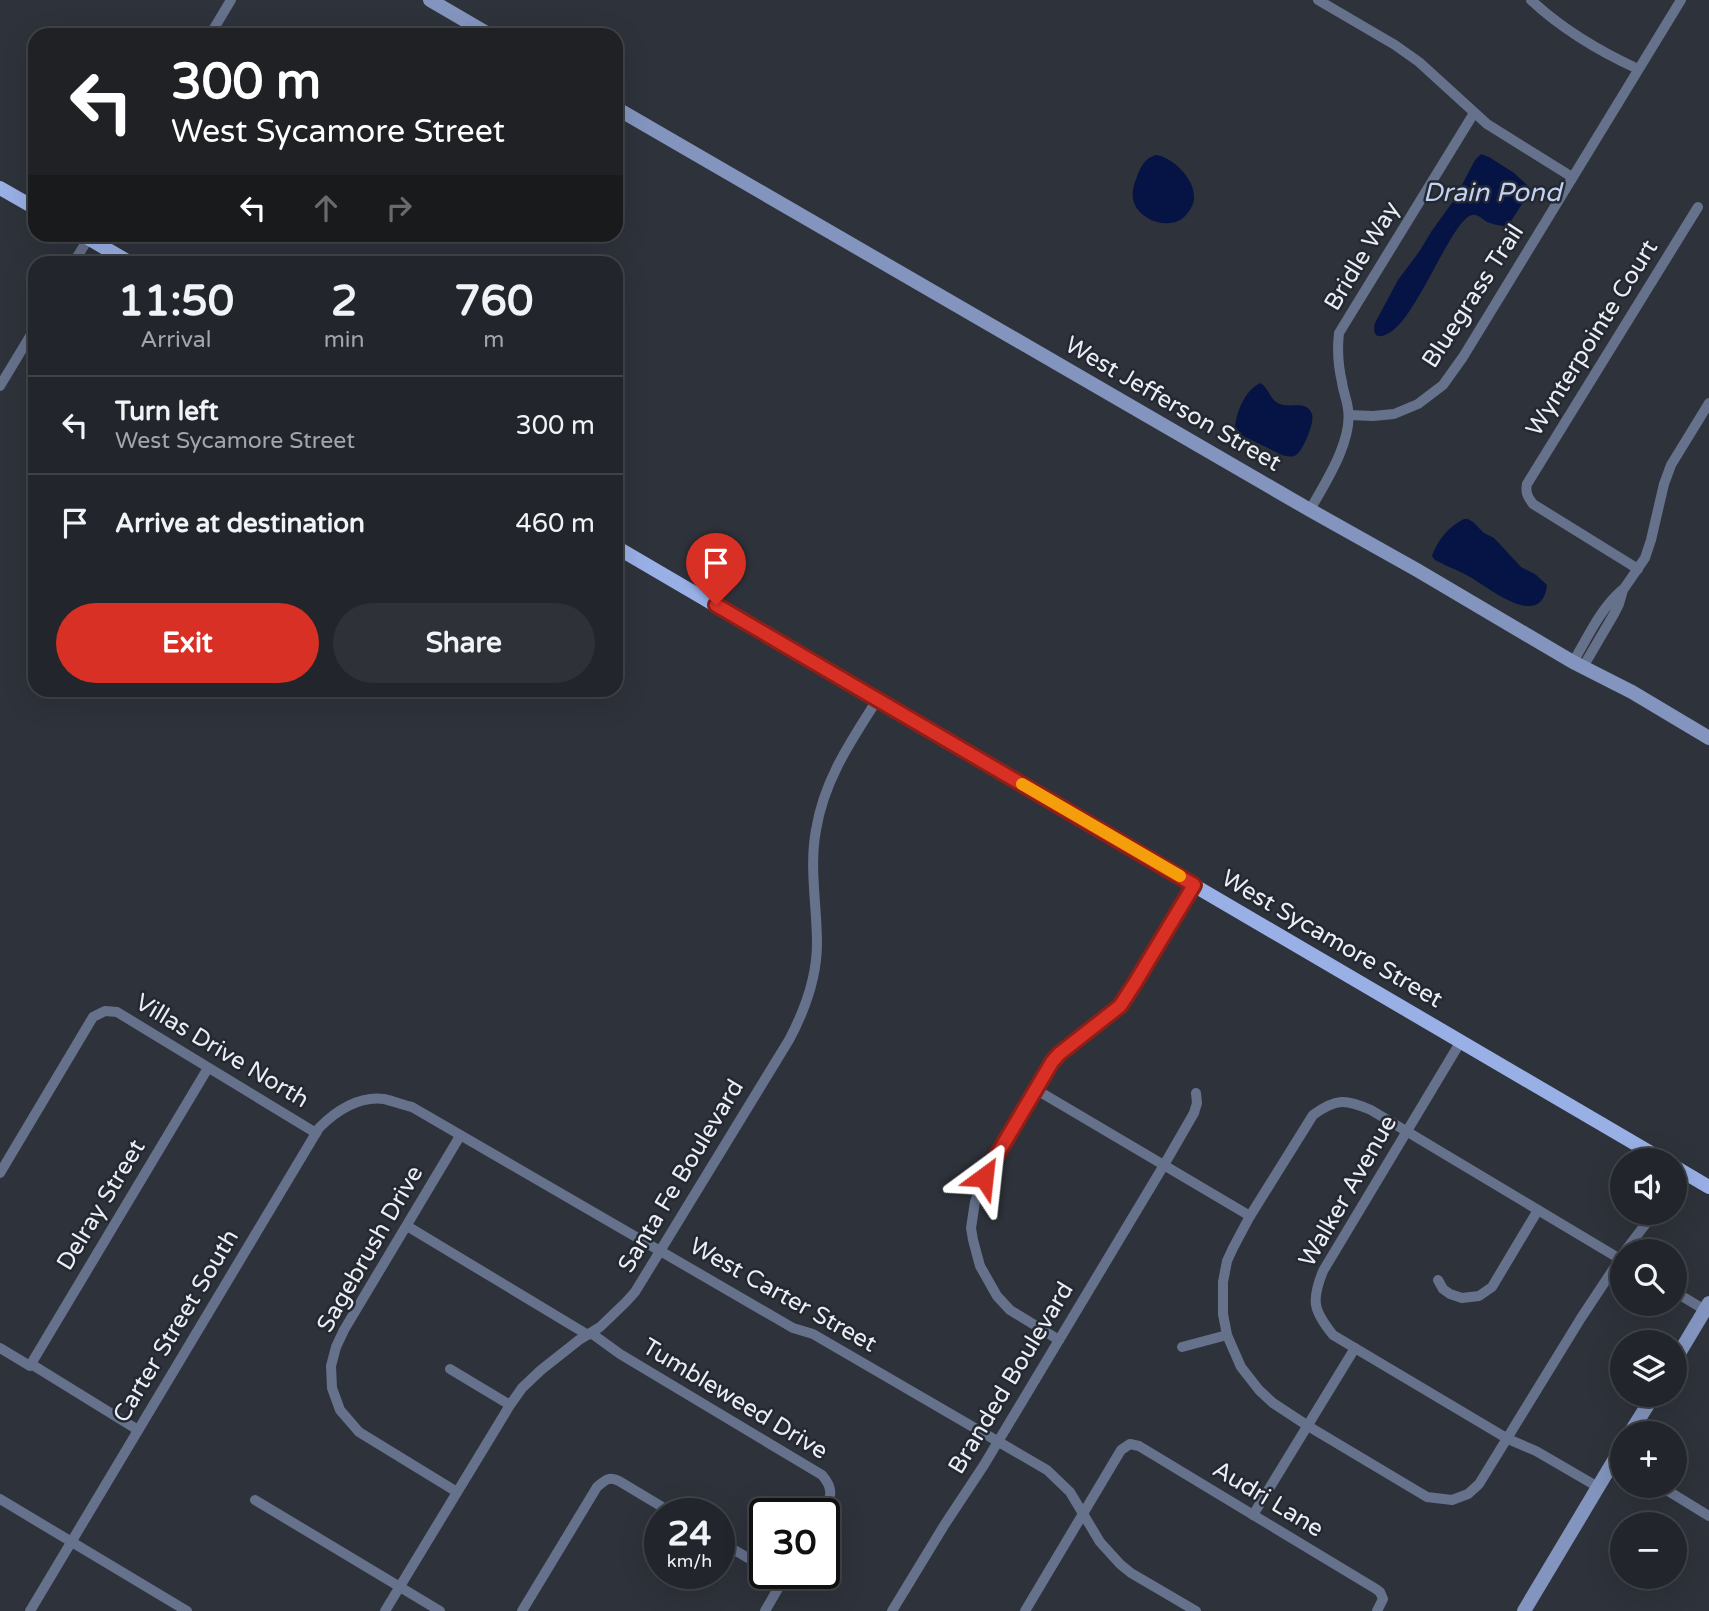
<!DOCTYPE html>
<meta charset="utf-8">
<style>
:root{--surface:#22262c;--page:#2e3238;--text:#f1f3f6;--muted:#a2a5a9;--line:#3f4348;--accent:#d93025}
body{margin:0;font-family:"Varela Round",sans-serif;background:var(--page);color:var(--text);height:100vh;display:flex;flex-direction:column;font-size:26px;white-space:nowrap}
*{box-sizing:border-box;margin:0}
p{font-size:23px;color:var(--muted)}
.icon{flex:none;width:38px;height:38px;fill:none;stroke:currentColor;stroke-width:2;stroke-linecap:round;stroke-linejoin:round}
.map{position:relative;flex:1;overflow:hidden}
.drawer{position:absolute;left:28px;top:256px;width:595px;height:441px;display:flex;flex-direction:column;background:var(--surface);border-radius:21px;box-shadow:0 7px 28px #0002,0 0 0 2px var(--line)}
.drawer>*{flex:none}
.guide{position:absolute;left:28px;top:28px;width:595px;height:214px;border-radius:21px;box-shadow:0 7px 28px #0002,0 0 0 2px var(--line);background:#202124;color:#fff;overflow:hidden}
.controls{position:absolute;left:1610px;top:1148px;display:grid;gap:14px}
.controls a{display:grid;place-items:center;width:77px;height:77px;border-radius:50%;background:var(--surface);box-shadow:0 7px 28px #0002,0 0 0 2px var(--line);font-size:35px}
.speed{position:absolute;left:644px;top:1498px;display:flex;gap:14px;font-size:35px;font-weight:700;text-align:center}
.speed>*{display:grid;place-content:center;width:91px;height:91px;border-radius:50%;background:var(--surface);box-shadow:0 7px 28px #0002,0 0 0 2px var(--line);line-height:1}
.speed small{font-size:18px;font-weight:400}
.speed .limit{border:4px solid #111;border-radius:10px;background:#fff;color:#111}
.pin{position:absolute;display:grid;place-items:center;width:60px;height:60px;color:#fff;margin:-72px -30px;border-radius:50% 50% 50% 0;rotate:-45deg;box-shadow:0 0 7px #0007}
.pin .icon{rotate:45deg}
.me{position:absolute;width:77px;margin:-38px;rotate:30deg;stroke-linejoin:round;filter:drop-shadow(0 0 5px #0008)}
.turn{display:flex;align-items:center;gap:24px;height:147px;padding:0 28px;font-size:32px}
.turn .icon{width:91px;height:91px;stroke-width:2.5}
.turn b{display:block;font-size:49px;line-height:60px}
.lanes{display:flex;align-items:center;height:66px;padding:0 28px;background:#0003;justify-content:center;gap:35px;direction:ltr}
.lanes .off{opacity:.35}
.eta{display:flex;justify-content:space-evenly;align-items:center;height:119px;text-align:center}
.eta b{font-size:42px;font-weight:800;line-height:49px}
.primary-button{display:flex;gap:14px;margin-top:auto;padding:14px 28px}
.primary-button a{flex:1;height:80px;border-radius:42px;background:var(--accent);color:#fff;font-size:28px;font-weight:800;line-height:80px;text-align:center}
.primary-button a+a{background:var(--page);color:var(--text)}
ul{padding:0;list-style:none}
li{display:flex;align-items:center;gap:21px;height:98px;padding:0 28px;border-top:2px solid var(--line)}
li div{flex:1}
li b{display:block;font-size:26px}
li em{font-style:normal}
.map>svg:first-child{display:block}
</style>
<div class="map">
<svg width="1709" height="1611" viewBox="0 0 1709 1611">
<rect width="100%" height="100%" fill="#2e323a"/>
<g fill="#061345">
<path d="M1481,154L1489,157L1514,173L1527,185L1528,193L1524,201L1511,221L1503,226C1498,225 1492,224 1487,222C1482,219 1478,214 1472,215C1452,219 1417,318 1389,333C1377,340 1372,335 1375,323L1398,280L1419,252L1431,232L1454,200L1475,160Z"/>
<path d="M1156,155C1172,157 1194,178 1194,196C1195,203 1190,210 1186,215C1173,231 1143,222 1135,205C1130,194 1134,184 1138,174C1142,164 1146,158 1156,155Z"/>
<path d="M1260,383C1270,388 1269,402 1283,405C1293,407 1307,401 1312,414C1315,422 1303,451 1296,455C1291,458 1285,456 1280,454L1243,436L1235,427C1237,410 1245,391 1260,383Z"/>
<path d="M1464,519H1468L1473,522L1484,533L1494,538L1521,567L1535,574L1547,585C1542,628 1497,594 1478,582C1466,573 1448,567 1435,560L1432,556C1437,541 1449,526 1464,519Z"/>
</g>
<g fill="none" stroke-linecap="round" stroke-linejoin="round">
<g stroke="#66718c" stroke-width="10">
<path d="M1318,0L1395,45L1419,62L1487,124L1572,177"/>
<path d="M1531,0C1561,28 1601,52 1638,69"/>
<path d="M210,35L231,0"/>
<path d="M74,262L91,234"/>
<path d="M0,386L35,328"/>
<path d="M1349,415L1373,416L1394,414L1418,404L1443,385L1463,357L1681,0"/>
<path d="M1310,510C1325,483 1353,441 1348,409C1347,400 1343,391 1342,382C1338,365 1337,350 1339,333L1474,113"/>
<path d="M1638,569L1533,504C1528,497 1525,493 1527,484L1698,207"/>
<path d="M1573,662C1588,637 1600,609 1622,590"/>
<path d="M1583,667L1614,614L1619,604L1623,590L1645,558L1651,540L1664,484L1671,465L1709,403"/>
<path d="M1461,1041L1323,1271C1311,1301 1313,1310 1333,1335L1508,1439L1536,1451L1598,1487"/>
<path d="M1035,1089L1250,1216"/>
<path d="M0,1173L93,1017L105,1011L117,1012L316,1133"/>
<path d="M1675,1185L1684,1173"/>
<path d="M407,1226L588,1335"/>
<path d="M1625,1251L1654,1213"/>
<path d="M1622,1255L1620,1259L1581,1318L1479,1484L1468,1494L1452,1500L1427,1497L1308,1426L1273,1403L1259,1390L1241,1367L1227,1335L1223,1314V1282L1227,1261L1233,1248L1250,1216L1313,1115C1336,1098 1346,1099 1371,1110L1620,1259L1622,1260"/>
<path d="M1438,1280L1443,1289L1450,1294L1462,1298L1479,1296L1492,1287L1538,1210"/>
<path d="M1675,1292L1705,1310"/>
<path d="M591,1333L620,1354L822,1475C835,1490 831,1498 822,1514"/>
<path d="M1059,1340L1010,1310L997,1296L980,1266L973,1240L971,1228L975,1202L984,1177L1052,1062L1059,1054L1120,1006L1135,983L1194,885"/>
<path d="M1182,1347L1227,1335"/>
<path d="M0,1348L30,1366L31,1364L138,1430"/>
<path d="M31,1364L208,1068"/>
<path d="M450,1369L510,1405"/>
<path d="M1660,1486L1709,1516"/>
<path d="M457,1492L359,1432L340,1410L332,1388L331,1366L336,1347L344,1330L460,1136"/>
<path d="M0,1499L187,1611"/>
<path d="M255,1500L440,1611"/>
<path d="M1253,1515L1355,1348"/>
<path d="M719,1541L765,1568"/>
<path d="M774,1573L784,1579"/>
<path d="M30,1611L319,1128C337,1110 358,1096 384,1099C393,1101 403,1105 412,1107L793,1328L813,1334L1047,1470L1070,1492L1100,1542L1120,1564L1131,1573L1196,1611"/>
<path d="M385,1611L510,1405L522,1388L541,1370L579,1340L600,1327L626,1302L635,1292L789,1040C805,1010 817,978 817,943C817,906 809,867 816,830C824,780 851,741 877,700"/>
<path d="M522,1611L597,1487C605,1480 609,1476 619,1481L674,1514"/>
<path d="M765,1611L787,1573"/>
<path d="M892,1611L945,1524L984,1465L1164,1165L1194,1113L1197,1103L1196,1093"/>
<path d="M1025,1611L1121,1450L1130,1444L1139,1446L1376,1589L1380,1592L1383,1599L1377,1611"/>
</g>
<g stroke="#8395be" stroke-width="14">
<path d="M430,0L490,35"/>
<path d="M616,108L1310,510L1417,570L1573,662L1632,692L1709,738"/>
<path d="M1675,1360L1709,1303"/>
<path d="M1630,1433L1654,1395"/>
<path d="M1524,1611L1622,1447"/>
</g>
<g stroke="#99b0e6" stroke-width="14">
<path d="M0,188L35,208"/>
<path d="M81,234L129,262"/>
<path d="M616,547L1663,1160"/>
<path d="M1675,1167L1709,1187"/>
</g>
</g>
<g fill="none" stroke-linecap="round" stroke-linejoin="round">
<defs>
<path id="route" d="M716,605L1194,885L1135,983L1120,1006L1059,1054L1052,1062L984,1177"/>
</defs>
<use href="#route" stroke="#8d1f18" stroke-width="18"/>
<use href="#route" stroke="#d93025" stroke-width="12"/>
<path stroke="#f59e0b" stroke-width="12" d="M1022,784L1180,876"/>
</g>
<g text-anchor="middle" dominant-baseline="central" stroke-width="5" stroke-linejoin="round" paint-order="stroke">
<g font-size="24" fill="#ebeef4" stroke="#242830">
<text transform="translate(1362 256) rotate(-59)">Bridle Way</text>
<text transform="translate(1473 296) rotate(-57)">Bluegrass Trail</text>
<text transform="translate(1592 338) rotate(-58)">Wynterpointe Court</text>
<text transform="translate(1173 404) rotate(30)">West Jefferson Street</text>
<text transform="translate(1332 939) rotate(30)">West Sycamore Street</text>
<text transform="translate(222 1051) rotate(31)">Villas Drive North</text>
<text transform="translate(681 1176) rotate(-59)">Santa Fe Boulevard</text>
<text transform="translate(1348 1191) rotate(-60)">Walker Avenue</text>
<text transform="translate(101 1205) rotate(-59)">Delray Street</text>
<text transform="translate(370 1249) rotate(-60)">Sagebrush Drive</text>
<text transform="translate(783 1295) rotate(29)">West Carter Street</text>
<text transform="translate(176 1326) rotate(-59)">Carter Street South</text>
<text transform="translate(1011 1378) rotate(-59)">Branded Boulevard</text>
<text transform="translate(735 1399) rotate(31)">Tumbleweed Drive</text>
<text transform="translate(1268 1499) rotate(31)">Audri Lane</text>
</g>
<g font-size="26" font-style="italic" fill="#c3d2f4" stroke="#242830">
<text x="1492" y="192">Drain Pond</text>
</g>
</g>
</svg>
<div class="controls">
<a><svg class="icon" aria-label="sound" viewBox="0 0 24 24"><path d="M4 9h4l5-4v14l-5-4H4zM17 9q2 3 0 6"/></svg></a>
<a><svg class="icon" aria-label="search" viewBox="0 0 24 24"><circle cx="10" cy="10" r="6"/><path d="M15 15l6 6"/></svg></a>
<a><svg class="icon" aria-label="layers" viewBox="0 0 24 24"><path d="M12 4l9 5-9 5-9-5zM3 14l9 5 9-5"/></svg></a>
<a>+</a>
<a>−</a>
</div>
<div class="speed"><div>24<small>km/h</small></div><div class="limit">30</div></div>
<div class="pin" style="left:716px;top:605px;background:#d93025"><svg class="icon" aria-label="arrive" viewBox="0 0 24 24"><path d="M6 21V4h12l-3 4 3 4H6"/></svg></div>
<svg class="me" style="left:984px;top:1177px" viewBox="-20 -20 40 40"><path d="M0-17L14 15 0 8-14 15z" fill="#d93025" stroke="#fff" stroke-width="4"/></svg>
<div class="guide">
<div class="turn"><svg class="icon" aria-label="left" viewBox="0 0 24 24"><path d="M17 20v-9H6M10 6l-5 5 5 5"/></svg><div><b>300 m</b>West Sycamore Street</div></div>
<div class="lanes"><svg class="icon" aria-label="left" viewBox="0 0 24 24"><path d="M17 20v-9H6M10 6l-5 5 5 5"/></svg><svg class="icon off" aria-label="ahead" viewBox="0 0 24 24"><path d="M12 20V5M6 11l6-6 6 6"/></svg><svg class="icon off" aria-label="right" viewBox="0 0 24 24"><path d="M7 20v-9h11M14 6l5 5-5 5"/></svg></div>
</div>
<section class="drawer">
<div class="eta">
<div><b>11:50</b><p>Arrival</p></div>
<div><b>2</b><p>min</p></div>
<div><b>760</b><p>m</p></div>
</div>
<ul>
<li><svg class="icon" aria-label="left" viewBox="0 0 24 24"><path d="M17 20v-9H6M10 6l-5 5 5 5"/></svg><div><b>Turn left</b><p>West Sycamore Street</p></div><em>300 m</em></li>
<li><svg class="icon" aria-label="arrive" viewBox="0 0 24 24"><path d="M6 21V4h12l-3 4 3 4H6"/></svg><div><b>Arrive at destination</b></div><em>460 m</em></li>
</ul>
<div class="primary-button"><a>Exit</a><a>Share</a></div>
</section>
</div>
